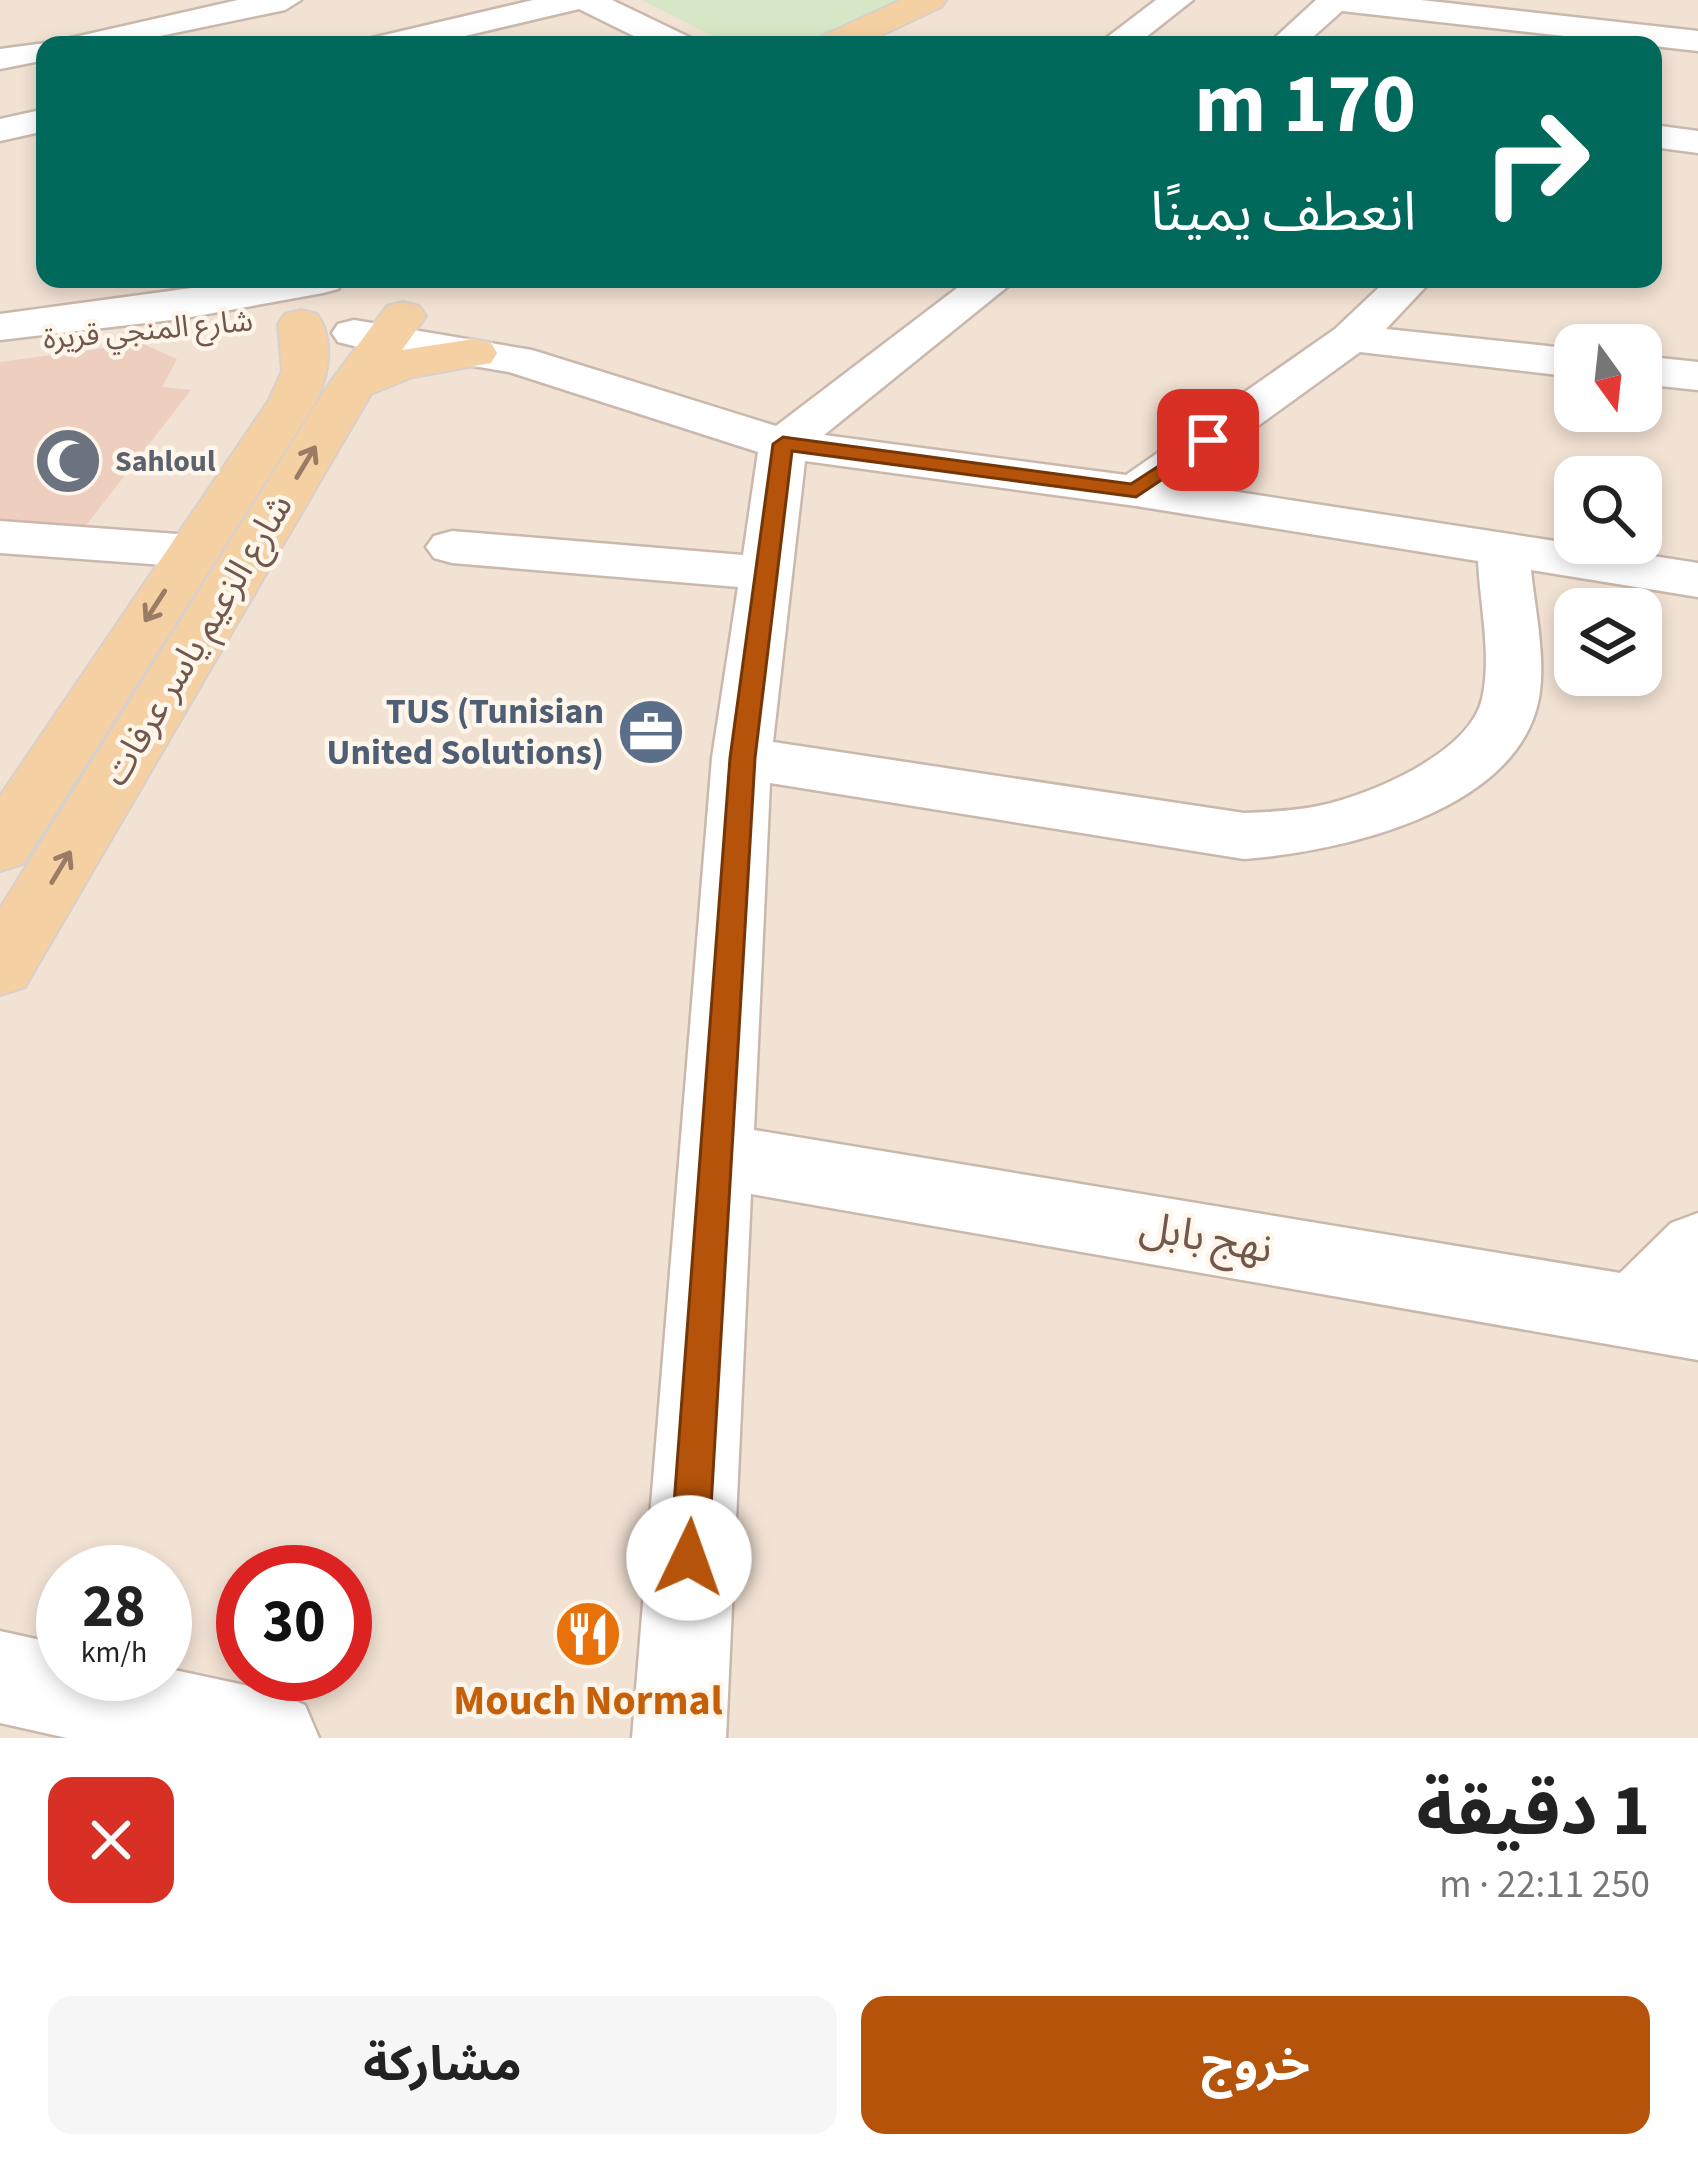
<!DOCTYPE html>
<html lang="ar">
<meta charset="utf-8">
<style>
:root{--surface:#fff;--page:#f6f6f6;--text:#222;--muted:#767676;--accent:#b45309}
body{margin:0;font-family:"Source Sans 3","Noto Sans Arabic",sans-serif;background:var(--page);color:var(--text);direction:rtl;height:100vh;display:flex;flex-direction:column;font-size:45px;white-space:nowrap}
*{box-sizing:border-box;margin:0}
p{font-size:39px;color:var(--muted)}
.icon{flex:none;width:66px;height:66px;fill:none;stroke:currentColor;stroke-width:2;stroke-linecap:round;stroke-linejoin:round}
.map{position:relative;height:1738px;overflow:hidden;direction:ltr}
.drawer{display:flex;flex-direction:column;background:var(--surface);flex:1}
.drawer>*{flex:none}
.top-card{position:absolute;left:36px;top:36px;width:1626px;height:252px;border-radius:24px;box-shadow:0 6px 18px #0003;direction:rtl;background:#00695c;color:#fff;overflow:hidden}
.needle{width:78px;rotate:165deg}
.fabs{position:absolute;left:1554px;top:324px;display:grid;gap:24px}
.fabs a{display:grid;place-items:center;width:108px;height:108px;border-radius:24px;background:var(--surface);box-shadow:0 6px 18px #0003;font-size:60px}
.speed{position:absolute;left:36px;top:1545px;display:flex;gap:24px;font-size:60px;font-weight:700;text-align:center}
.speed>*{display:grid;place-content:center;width:156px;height:156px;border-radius:50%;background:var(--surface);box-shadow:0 6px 18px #0003;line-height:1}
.speed small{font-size:30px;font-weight:400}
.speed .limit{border:18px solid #d22;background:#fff;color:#111}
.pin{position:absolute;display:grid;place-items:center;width:102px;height:102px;color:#fff;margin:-51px;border-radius:24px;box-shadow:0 6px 18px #0006}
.me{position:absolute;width:132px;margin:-66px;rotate:3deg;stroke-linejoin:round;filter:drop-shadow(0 0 9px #0008)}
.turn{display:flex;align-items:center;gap:42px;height:252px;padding:0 48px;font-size:54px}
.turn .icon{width:156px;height:156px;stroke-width:2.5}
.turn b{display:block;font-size:84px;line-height:102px}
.round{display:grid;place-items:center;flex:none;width:126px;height:126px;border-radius:24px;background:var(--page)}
.overview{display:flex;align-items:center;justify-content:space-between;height:204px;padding:0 48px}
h1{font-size:72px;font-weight:700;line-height:90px}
.action{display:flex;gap:24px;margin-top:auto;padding:24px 48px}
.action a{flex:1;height:138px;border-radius:24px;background:var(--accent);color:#fff;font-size:48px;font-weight:700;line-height:138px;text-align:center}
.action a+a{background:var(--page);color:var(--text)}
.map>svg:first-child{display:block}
</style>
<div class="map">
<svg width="1698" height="1738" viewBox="0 0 1698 1738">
<rect width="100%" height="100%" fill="#fbf1e5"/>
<path fill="#f2e2d4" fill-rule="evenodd" d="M0,0H1698V1738H0ZM45,45H1653V279H45ZM1575,345H1641V411H1575ZM1575,477H1641V543H1575ZM1575,609H1641V675H1575ZM63,1572H165V1674H63ZM243,1572H345V1674H243Z"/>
<path fill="#d5e7c4" d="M642,0H900L803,45H730Z"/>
<path fill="#eecebe" d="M141,343L177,359L162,387L191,390L77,537L0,531V362Z"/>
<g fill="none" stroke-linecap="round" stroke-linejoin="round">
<defs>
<g id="minor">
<path d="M238,0H301L285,10L117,45H45V60L0,69V49L53,42Z"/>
<path d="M533,0H612L691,38L696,45H652L579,9L427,45H367L372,38Z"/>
<path d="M1156,0H1193L1136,45H1097Z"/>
<path d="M1316,0H1421L1698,31V51L1342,11L1304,45H1267Z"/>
<path d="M45,109V131L0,141V119Z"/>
<path d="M1653,125L1698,131V153L1653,147Z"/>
<path d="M258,279L344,280L338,289L323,293L180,319L0,340V314Z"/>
<path d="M969,279H1017L824,435L1126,475L1335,329L1388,279H1433L1386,329L1575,349V377L1360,352L1179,483L1698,563V597L1531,570C1535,610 1546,657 1539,698C1518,812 1340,852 1244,859L770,783L754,1130L1620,1273L1671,1223L1698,1213V1360L751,1194L726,1738H632L712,758L738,587L452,563L434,558L426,547L434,536L452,531L743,555L758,452L509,372L354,346L338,342L332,333L338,324L354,320L532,350L776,426ZM805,461L1136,506L1478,561C1480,605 1492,656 1482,699C1469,754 1368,796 1318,806C1293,811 1269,812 1244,813L773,742Z"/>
<path d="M1641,356L1698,362V390L1641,384Z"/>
<path d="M0,521L191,535L209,540L217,551L209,562L191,567L0,553Z"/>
<path d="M0,1631L63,1645V1674H165V1668L272,1691L305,1705L319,1738H67L0,1723Z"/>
</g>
<g id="major">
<path d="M901,0H946L941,7L861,45H815L820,37Z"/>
<path d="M403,302L419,306L426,316L402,350L474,339L491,343L497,353L491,363L413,377L371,394L25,987L0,995V908L329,384L387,306Z"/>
<path d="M301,310L317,314C335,340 329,373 317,400L23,864L0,871V796L269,400L282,371L278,324L285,314Z"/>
</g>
</defs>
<use href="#minor" stroke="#cbb8ac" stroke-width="5"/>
<use href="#major" stroke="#d8d0cd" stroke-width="4"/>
<use href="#minor" fill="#fff" fill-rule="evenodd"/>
<use href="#major" fill="#f5d0a2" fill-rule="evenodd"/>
</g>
<defs><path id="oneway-shaft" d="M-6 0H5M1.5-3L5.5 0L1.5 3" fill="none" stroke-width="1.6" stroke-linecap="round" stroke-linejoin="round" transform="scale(3)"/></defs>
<g stroke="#997b66">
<use href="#oneway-shaft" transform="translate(306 462) rotate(-59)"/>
<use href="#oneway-shaft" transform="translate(155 606) rotate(123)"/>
<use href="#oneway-shaft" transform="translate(61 867) rotate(-59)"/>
</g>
<path fill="#b45309" stroke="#753606" stroke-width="3" d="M1208,434L1215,435V444L1136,497L792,451L755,758L708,1558L703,1572L689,1577L676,1572L670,1558L730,758L773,444L783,437L1131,484Z"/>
<defs>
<symbol id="mosque-disc" viewBox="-11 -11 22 22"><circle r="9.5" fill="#6b7280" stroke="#fef5eb"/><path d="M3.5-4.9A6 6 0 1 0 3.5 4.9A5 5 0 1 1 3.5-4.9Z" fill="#fff"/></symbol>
<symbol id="office-disc" viewBox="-11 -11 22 22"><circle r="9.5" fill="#5c6f8a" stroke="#fef5eb"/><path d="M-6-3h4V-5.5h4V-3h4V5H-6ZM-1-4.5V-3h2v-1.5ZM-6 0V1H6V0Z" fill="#fff"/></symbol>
<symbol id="restaurant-disc" viewBox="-11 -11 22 22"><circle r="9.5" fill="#e8710a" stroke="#fef5eb"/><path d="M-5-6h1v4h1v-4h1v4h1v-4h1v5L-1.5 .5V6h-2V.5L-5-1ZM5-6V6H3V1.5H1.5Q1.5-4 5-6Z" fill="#fff"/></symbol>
</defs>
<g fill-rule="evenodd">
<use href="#mosque-disc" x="30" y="423" width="76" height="76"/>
<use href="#office-disc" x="613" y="694" width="76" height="76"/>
<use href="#restaurant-disc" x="550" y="1596" width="76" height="76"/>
</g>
<g text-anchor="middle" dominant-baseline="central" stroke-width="9" stroke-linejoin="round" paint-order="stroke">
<g font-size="30" fill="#72574c" stroke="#fef5eb">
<text transform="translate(148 330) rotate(-5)">شارع المنجي قريرة</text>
</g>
<g font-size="30" font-weight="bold" fill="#5b616d" stroke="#fef5eb" text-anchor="start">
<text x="115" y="461">Sahloul</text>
</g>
<g font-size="36" fill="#72574c" stroke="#fef5eb">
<text transform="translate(198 640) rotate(-59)">شارع الزعيم ياسر عرفات</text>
</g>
<g font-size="36" font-weight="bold" fill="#4e5e75" stroke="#fef5eb" text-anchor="end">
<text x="604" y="711">TUS (Tunisian<tspan x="604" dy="41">United Solutions)</tspan></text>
</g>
<g font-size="42" fill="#72574c" stroke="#fef5eb">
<text transform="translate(1206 1238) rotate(10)">نهج بابل</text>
</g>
<g font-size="42" font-weight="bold" fill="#c56008" stroke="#fef5eb">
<text x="588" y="1701">Mouch Normal</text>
</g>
</g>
</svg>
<div class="fabs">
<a><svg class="needle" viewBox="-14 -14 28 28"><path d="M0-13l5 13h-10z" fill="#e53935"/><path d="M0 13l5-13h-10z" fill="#767676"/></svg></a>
<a><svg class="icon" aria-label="search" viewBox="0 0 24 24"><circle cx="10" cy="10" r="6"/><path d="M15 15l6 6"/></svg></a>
<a><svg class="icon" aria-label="layers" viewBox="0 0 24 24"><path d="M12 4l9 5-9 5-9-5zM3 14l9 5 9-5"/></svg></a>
</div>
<div class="speed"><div>28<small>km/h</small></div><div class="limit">30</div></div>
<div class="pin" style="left:1208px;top:440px;background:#d93025"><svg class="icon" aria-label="arrive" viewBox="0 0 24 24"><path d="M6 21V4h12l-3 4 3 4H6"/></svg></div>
<svg class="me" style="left:689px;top:1558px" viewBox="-20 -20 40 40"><circle r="19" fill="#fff"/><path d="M0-13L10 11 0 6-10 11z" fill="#b45309"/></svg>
<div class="top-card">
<div class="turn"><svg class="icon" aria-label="right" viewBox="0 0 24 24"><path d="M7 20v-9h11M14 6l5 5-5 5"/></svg><div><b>170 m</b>انعطف يمينًا</div></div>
</div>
</div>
<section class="drawer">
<div class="overview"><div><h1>1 دقيقة</h1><p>250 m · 22:11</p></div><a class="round" style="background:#d93025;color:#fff"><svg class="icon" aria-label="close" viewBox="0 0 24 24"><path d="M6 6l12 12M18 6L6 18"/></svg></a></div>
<div class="action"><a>خروج</a><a>مشاركة</a></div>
</section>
